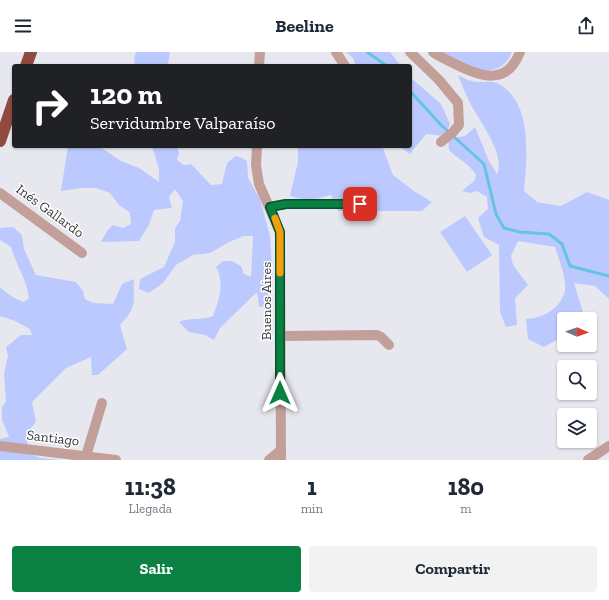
<!DOCTYPE html>
<html lang="es">
<meta charset="utf-8">
<style>
:root{--surface:#fff;--page:#f2f2f3;--text:#1f2937;--muted:#747a83;--accent:#0b8043}
body{margin:0;font-family:"Zilla Slab",serif;background:var(--page);color:var(--text);height:100vh;display:flex;flex-direction:column;font-size:15px;white-space:nowrap}
*{box-sizing:border-box;margin:0}
p{font-size:13px;color:var(--muted)}
.icon{flex:none;width:22px;height:22px;fill:none;stroke:currentColor;stroke-width:2;stroke-linecap:round;stroke-linejoin:round}
.map{position:relative;height:408px;overflow:hidden}
.details{display:flex;flex-direction:column;background:var(--surface);flex:1}
.details>*{flex:none}
.top-card{position:absolute;left:12px;top:12px;width:400px;height:84px;border-radius:4px;box-shadow:0 1px 3px #0004;background:#202124;color:#fff;overflow:hidden}
.needle{width:26px;rotate:92deg}
.controls{position:absolute;left:557px;top:260px;display:grid;gap:8px}
.controls a{display:grid;place-items:center;width:40px;height:40px;border-radius:4px;background:var(--surface);box-shadow:0 1px 3px #0004;font-size:20px}
.pin{position:absolute;display:grid;place-items:center;width:34px;height:34px;color:#fff;margin:-17px;border-radius:8px;box-shadow:0 2px 6px #0006}
.me{position:absolute;width:44px;margin:-22px;rotate:0deg;stroke-linejoin:round;filter:drop-shadow(0 0 3px #0008)}
.turn{display:flex;align-items:center;gap:14px;height:84px;padding:0 12px;font-size:18px}
.turn .icon{width:52px;height:52px;stroke-width:2.5}
.turn b{display:block;font-size:28px;line-height:34px}
.eta{display:flex;justify-content:space-evenly;align-items:center;height:68px;text-align:center}
.eta b{font-size:24px;font-weight:700;line-height:28px}
.primary-button{display:flex;gap:8px;margin-top:auto;padding:8px 12px}
.primary-button a{flex:1;height:46px;border-radius:4px;background:var(--accent);color:#fff;font-size:16px;font-weight:700;line-height:46px;text-align:center}
.primary-button a+a{background:var(--page);color:var(--text)}
header{display:flex;justify-content:space-between;align-items:center;height:52px;padding:0 12px;background:var(--surface);font-size:18px;font-weight:700}
.map>svg:first-child{display:block}
</style>
<header><svg class="icon" aria-label="menu" viewBox="0 0 24 24"><path d="M4 6h16M4 12h16M4 18h16"/></svg>Beeline<svg class="icon" aria-label="share" viewBox="0 0 24 24"><path d="M12 15V3M7 8l5-5 5 5M5 13v7h14v-7"/></svg></header>
<div class="map">
<svg width="609" height="408" viewBox="0 0 609 408">
<rect width="100%" height="100%" fill="#e7e8ef"/>
<g fill="#bcc9fe">
<path d="M136,0H170L168,12L171,14H135L134,6Z"/>
<path d="M346,0H390L401,14H356L353,6Z"/>
<path d="M433,0H512C505,18 492,18 475,22Z"/>
<path d="M458,23C462,25 467,28 472,29C480,32 491,27 499,32C533,51 527,106 524,139L537,150L561,154L587,140L609,148V247L595,234L574,231L585,267H564V292L560,286L544,295L528,287L526,267C543,267 562,255 565,238C567,227 558,206 555,195L518,189L511,204L513,213L528,233L515,246L517,273L506,275L500,260L499,193L484,185L478,166L488,157L487,145L477,139L470,141L462,139L474,129L476,123C469,111 459,108 449,98L448,87L465,84L475,75L489,109L497,122C506,102 479,69 470,51C465,42 462,32 458,23Z"/>
<path d="M410,25L441,52L450,72L445,84L426,82L410,102L399,94H393H410Z"/>
<path d="M68,94H99L121,109L139,116L159,130V117L152,94H177L179,101L177,108L184,113L191,112L211,133L222,132L227,111L236,104L242,106L247,109L248,126L260,147L270,184L273,233L265,254L259,255L257,240L220,276L214,288L205,283L189,280L179,270C191,265 201,269 213,264C219,248 225,231 216,215L223,209H232L241,214L244,222L251,225L253,184H244L229,190L210,201L193,203L176,213L163,231L149,241L139,237L140,227L164,215L175,190V176L180,169L183,149L175,137L169,145L172,156L154,158L149,173L139,189L101,190L107,179L113,173L123,176L131,172L130,161L118,152L110,141L96,136H81L61,139Z"/>
<path d="M298,94H382L393,123L414,139L432,150L422,159H338L331,143L308,149L290,144L298,110Z"/>
<path d="M465,164L492,203L467,220L440,180Z"/>
<path d="M13,175L22,183L24,197L36,223L76,230L83,239L85,247L93,251L113,252L122,232L134,227C133,251 138,254 120,273L127,297L98,323H92L91,305L66,316L32,350L36,370L26,382L29,402L41,406L61,408H0V387L9,385L2,368V355L6,350L4,322L8,304L6,295L21,283H32L30,277L15,269L0,264V235C7,242 15,247 24,250L29,246C27,228 16,213 11,195L0,188V176Z"/>
</g>
<g fill="none" stroke-linecap="round" stroke-linejoin="round">
<g stroke="#65c4df" stroke-width="3">
<path d="M367,0L387,14"/>
<path d="M410,39L441,73L484,112L496,162L504,176L520,180L549,182L562,192L570,214L609,224"/>
</g>
<g stroke="#c39f99" stroke-width="10">
<path d="M336,0L345,14"/>
<path d="M410,0L439,28L458,51L459,73L453,80L441,90"/>
<path d="M433,0C439,5 448,8 455,12C481,25 507,34 520,0"/>
<path d="M259,14L260,0"/>
<path d="M257,94L256,113L259,132L280,180L281,408"/>
<path d="M0,141L82,201"/>
<path d="M270,155L286,152H360"/>
<path d="M280,284L377,283L381,285L389,293"/>
<path d="M0,394L116,408"/>
<path d="M86,404L102,351"/>
<path d="M269,408L281,398"/>
<path d="M588,408L609,394"/>
</g>
<g stroke="#904a3f" stroke-width="12">
<path d="M26,14L31,0"/>
<path d="M0,89L14,48"/>
</g>
</g>
<g fill="none" stroke-linecap="round" stroke-linejoin="round">
<defs>
<path id="route" d="M280,341V180L270,155L286,152H360"/>
</defs>
<use href="#route" stroke="#07532c" stroke-width="10"/>
<use href="#route" stroke="#0b8043" stroke-width="7"/>
<path stroke="#f59e0b" stroke-width="7" d="M275,166L280,180V221"/>
</g>
<g text-anchor="middle" dominant-baseline="central" stroke-width="3" stroke-linejoin="round" paint-order="stroke">
<g font-size="14" fill="#37383a" stroke="#fff">
<text transform="translate(50 159) rotate(36)">Inés Gallardo</text>
<text transform="translate(266 249) rotate(-90)">Buenos Aires</text>
<text transform="translate(53 386) rotate(7)">Santiago</text>
</g>
</g>
</svg>
<div class="controls">
<a><svg class="needle" viewBox="-14 -14 28 28"><path d="M0-13l5 13h-10z" fill="#e53935"/><path d="M0 13l5-13h-10z" fill="#747a83"/></svg></a>
<a><svg class="icon" aria-label="search" viewBox="0 0 24 24"><circle cx="10" cy="10" r="6"/><path d="M15 15l6 6"/></svg></a>
<a><svg class="icon" aria-label="layers" viewBox="0 0 24 24"><path d="M12 4l9 5-9 5-9-5zM3 14l9 5 9-5"/></svg></a>
</div>
<div class="pin" style="left:360px;top:152px;background:#d93025"><svg class="icon" aria-label="arrive" viewBox="0 0 24 24"><path d="M6 21V4h12l-3 4 3 4H6"/></svg></div>
<svg class="me" style="left:280px;top:341px" viewBox="-20 -20 40 40"><path d="M0-17L14 15 0 8-14 15z" fill="#0b8043" stroke="#fff" stroke-width="4"/></svg>
<div class="top-card">
<div class="turn"><svg class="icon" aria-label="right" viewBox="0 0 24 24"><path d="M7 20v-9h11M14 6l5 5-5 5"/></svg><div><b>120 m</b>Servidumbre Valparaíso</div></div>
</div>
</div>
<section class="details">
<div class="eta">
<div><b>11:38</b><p>Llegada</p></div>
<div><b>1</b><p>min</p></div>
<div><b>180</b><p>m</p></div>
</div>
<div class="primary-button"><a>Salir</a><a>Compartir</a></div>
</section>
